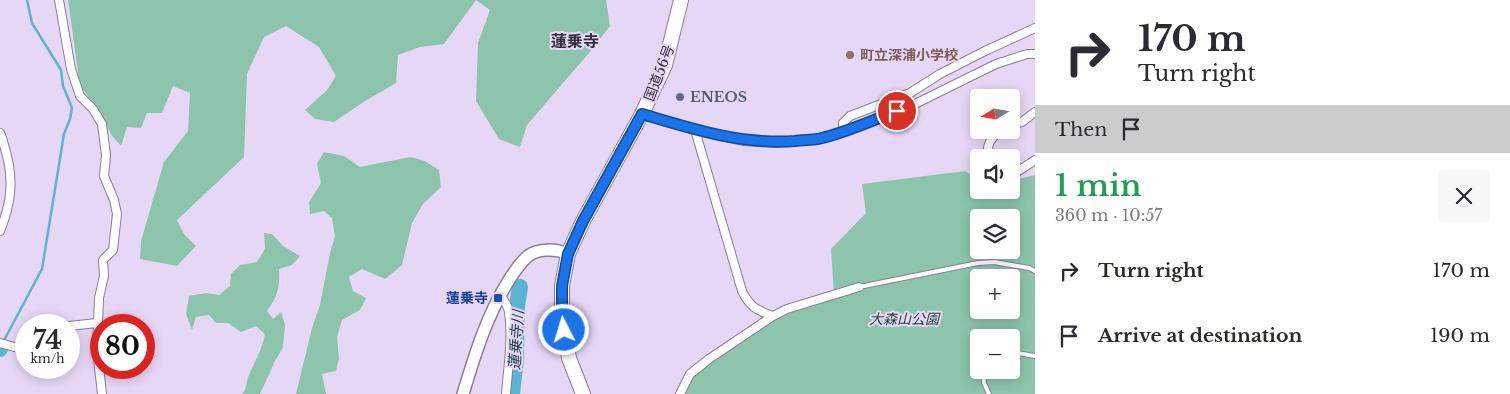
<!DOCTYPE html>
<meta charset="utf-8">
<style>
:root{--surface:#fff;--page:#f7f7f7;--text:#2b2b33;--muted:#7c7c81}
body{margin:0;font-family:"Libre Baskerville","Noto Sans JP",serif;background:var(--page);color:var(--text);height:100vh;display:flex;flex-direction:column;font-size:19px;white-space:nowrap}
*{box-sizing:border-box;margin:0}
p{font-size:16px;color:var(--muted)}
.icon{flex:none;width:28px;height:28px;fill:none;stroke:currentColor;stroke-width:2;stroke-linecap:round;stroke-linejoin:round}
.map{position:relative;flex:1;overflow:hidden}
.side{display:flex;flex-direction:column;background:var(--surface);width:475px}
.side>*{flex:none}
.guide{background:#fff;color:var(--text);overflow:hidden}
.needle{width:32px;rotate:259deg}
.buttons{position:absolute;left:970px;top:89px;display:grid;gap:10px}
.buttons a{display:grid;place-items:center;width:50px;height:50px;border-radius:5px;background:var(--surface);box-shadow:0 2px 12px #0003;font-size:25px}
.speed{position:absolute;left:15px;top:314px;display:flex;gap:10px;font-size:25px;font-weight:700;text-align:center}
.speed>*{display:grid;place-content:center;width:65px;height:65px;border-radius:50%;background:var(--surface);box-shadow:0 2px 12px #0003;line-height:1}
.speed small{font-size:12px;font-weight:400}
.speed .limit{border:8px solid #d22;background:#fff;color:#111}
.pin{position:absolute;display:grid;place-items:center;width:42px;height:42px;color:#fff;margin:-21px;border:2px solid #fff;border-radius:50%;box-shadow:0 1px 5px #0007}
.me{position:absolute;width:55px;margin:-28px;rotate:355deg;stroke-linejoin:round;filter:drop-shadow(0 0 4px #0008)}
.turn{display:flex;align-items:center;gap:18px;height:105px;padding:0 20px;font-size:22px}
.turn .icon{width:65px;height:65px;stroke-width:2.5}
.turn b{display:block;font-size:35px;line-height:42px}
.then{display:flex;align-items:center;height:48px;padding:0 20px;background:#0003;gap:10px;font-size:19px}
.round{display:grid;place-items:center;flex:none;width:52px;height:52px;border-radius:5px;background:var(--page)}
.overview{display:flex;align-items:center;justify-content:space-between;height:85px;padding:0 20px}
h1{font-size:30px;font-weight:600;line-height:38px;color:#1e9e55}
ul{padding:0;list-style:none}
li{display:flex;align-items:center;gap:15px;height:65px;padding:0 20px}
li div{flex:1}
li b{display:block;font-size:19px}
li em{font-style:normal}
main{display:flex;flex:1;min-height:0}
.map>svg:first-child{display:block}
</style>
<main>
<div class="map">
<svg width="1035" height="394" viewBox="0 0 1035 394">
<rect width="100%" height="100%" fill="#e7d7f7"/>
<g fill="#8cc5ab" fill-rule="evenodd">
<path d="M68,0H476L444,44L420,47L398,55L396,83L365,101L334,122L315,119L305,110L327,90L336,76L319,47L286,26L264,37L247,74L244,157L177,220L184,234L196,246L177,266L140,259L141,241L164,162L188,131L190,93L173,86L162,113H147L141,128L127,127L121,146L112,136L98,109L80,86Z"/>
<path d="M476,0H606L610,26L594,47L527,125L520,147L499,139L476,101L478,43L490,10Z"/>
<path d="M324,152L344,156L360,167L410,157L425,161L439,170L441,187L423,204L412,223L402,265L385,279L362,269L349,277L353,291L366,298L360,310L342,320L337,337L339,359L336,371L322,374L326,394H296L312,328L320,305L330,253L335,236L332,218L324,211L310,214L309,202L321,183L317,164Z"/>
<path d="M965,171L979,180V190H1011V181L1035,175V394H680L690,374L773,316L834,294L831,249L866,213L862,184ZM979,218H1011V250H979ZM979,278H1011V310H979ZM979,338H1011V370H979Z"/>
<path d="M264,233L272,234L283,246L300,256L292,265L279,269C280,287 278,296 267,311L273,319L281,312L285,325L283,347L275,361L260,394H242C247,389 246,382 249,375C255,360 262,351 265,334L256,326L241,332L228,323H216L209,315L196,317L192,330L186,314L189,296L206,293L219,295L230,286L231,274L240,265L257,262L265,249Z"/>
</g>
<g fill="none" stroke-linecap="round" stroke-linejoin="round">
<path stroke="#5ab4d2" stroke-width="2.5" d="M0,348L42,269L64,134L70,119L72,108L63,86L61,70L32,23L27,0"/>
<g stroke="#5ab4d2" stroke-width="16">
<path d="M0,348V349"/>
<path d="M512,394L516,358L517,306L520,287"/>
</g>
<defs>
<g id="lane">
<path d="M859,287L978,263L994,262L1029,268L1035,271"/>
<path d="M1011,352L1035,356"/>
<path d="M983,370L984,383L989,394"/>
</g>
<g id="street">
<path d="M59,0L71,69L80,96L93,109L102,124L106,155L104,176L114,200L117,214L113,250L103,260L104,276L99,298L97,349L102,394"/>
<path d="M642,114L695,130L744,141L777,143L815,139L843,132L915,104L996,64L1027,54H1035"/>
<path d="M1011,125L1022,122L1035,112"/>
<path d="M695,130L742,291C750,307 756,310 773,316"/>
<path d="M843,132V123L850,116L910,93L940,74L985,51L1035,28"/>
<path d="M0,133C3,139 4,146 6,152C14,181 11,204 0,231"/>
<path d="M988,158C986,144 991,138 1001,130"/>
<path d="M1011,174H1014L1035,160"/>
<path d="M500,295C504,300 508,306 509,312C513,339 508,367 506,394"/>
<path d="M69,326L97,323"/>
<path d="M0,343L22,349L26,348"/>
<path d="M680,394L690,374L709,359L773,316L787,309L859,287"/>
</g>
<path id="primary" d="M463,394C475,354 487,315 509,280C514,272 521,262 528,256C538,248 557,249 568,254"/>
<path id="highway" d="M583,394L569,358L562,317V286L568,254L583,221L642,114L665,65L681,0"/>
</defs>
<use href="#lane" stroke="#8c7d9a" stroke-width="6"/>
<use href="#street" stroke="#8c7d9a" stroke-width="10"/>
<use href="#primary" stroke="#8c7d9a" stroke-width="14"/>
<use href="#highway" stroke="#8c7d9a" stroke-width="16"/>
<use href="#lane" stroke="#fff" stroke-width="4"/>
<use href="#street" stroke="#fff" stroke-width="8"/>
<use href="#primary" stroke="#fff" stroke-width="11"/>
<use href="#highway" stroke="#fff" stroke-width="14"/>
</g>
<g fill="none" stroke-linecap="round" stroke-linejoin="round">
<defs>
<path id="route" d="M564,330L562,317V286L568,254L583,221L642,114C692,129 742,145 795,141C803,140 810,140 818,139C845,133 871,121 897,111"/>
</defs>
<use href="#route" stroke="#114b97" stroke-width="12"/>
<use href="#route" stroke="#1a73e8" stroke-width="9"/>
</g>
<circle fill="#8d6e63" stroke="#e7d7f7" stroke-width="2" cx="850" cy="55" r="5"/>
<circle fill="#5c6f8a" stroke="#e7d7f7" stroke-width="2" cx="680" cy="97" r="5"/>
<rect fill="#1a4fb4" stroke="#e7d7f7" stroke-width="2" x="493" y="293" width="10" height="10" rx="2.5"/>
<g text-anchor="middle" dominant-baseline="central" stroke-width="4" stroke-linejoin="round" paint-order="stroke">
<g font-size="14" font-weight="bold" fill="#785e54" stroke="#e7d7f7" text-anchor="start">
<text x="860" y="55">町立深浦小学校</text>
</g>
<g font-size="14" fill="#342e3a" stroke="#e7d7f7">
<text transform="translate(659 73) rotate(-69)">国道56号</text>
</g>
<g font-size="14" font-weight="bold" fill="#4e5e75" stroke="#e7d7f7" text-anchor="start">
<text x="690" y="97">ENEOS</text>
</g>
<g font-size="14" font-weight="bold" fill="#164399" stroke="#e7d7f7" text-anchor="end">
<text x="488" y="298">蓮乗寺</text>
</g>
<g font-size="14" font-style="italic" fill="#193e2f" stroke="#e7d7f7">
<text x="904" y="319">大森山公園</text>
</g>
<g font-size="15" font-style="italic" fill="#143d4a" stroke="#e7d7f7">
<text transform="translate(516 340) rotate(-86)">蓮乗寺川</text>
</g>
<g font-size="16" font-weight="bold" fill="#342e3a" stroke="#e7d7f7">
<text x="575" y="41">蓮乗寺</text>
</g>
</g>
</svg>
<div class="buttons">
<a><svg class="needle" viewBox="-14 -14 28 28"><path d="M0-13l5 13h-10z" fill="#e53935"/><path d="M0 13l5-13h-10z" fill="#7c7c81"/></svg></a>
<a><svg class="icon" aria-label="sound" viewBox="0 0 24 24"><path d="M4 9h4l5-4v14l-5-4H4zM17 9q2 3 0 6"/></svg></a>
<a><svg class="icon" aria-label="layers" viewBox="0 0 24 24"><path d="M12 4l9 5-9 5-9-5zM3 14l9 5 9-5"/></svg></a>
<a>+</a>
<a>−</a>
</div>
<div class="speed"><div>74<small>km/h</small></div><div class="limit">80</div></div>
<div class="pin" style="left:897px;top:111px;background:#d93025"><svg class="icon" aria-label="arrive" viewBox="0 0 24 24"><path d="M6 21V4h12l-3 4 3 4H6"/></svg></div>
<svg class="me" style="left:564px;top:330px" viewBox="-20 -20 40 40"><circle r="17" fill="#1a73e8" stroke="#fff" stroke-width="3"/><path d="M0-11L8 9 0 5-8 9z" fill="#fff"/></svg>
</div>
<section class="side">
<div class="guide">
<div class="turn"><svg class="icon" aria-label="right" viewBox="0 0 24 24"><path d="M7 20v-9h11M14 6l5 5-5 5"/></svg><div><b>170 m</b>Turn right</div></div>
<div class="then">Then<svg class="icon" aria-label="arrive" viewBox="0 0 24 24"><path d="M6 21V4h12l-3 4 3 4H6"/></svg></div>
</div>
<div class="overview"><div><h1>1 min</h1><p>360 m · 10:57</p></div><a class="round"><svg class="icon" aria-label="close" viewBox="0 0 24 24"><path d="M6 6l12 12M18 6L6 18"/></svg></a></div>
<ul>
<li><svg class="icon" aria-label="right" viewBox="0 0 24 24"><path d="M7 20v-9h11M14 6l5 5-5 5"/></svg><div><b>Turn right</b></div><em>170 m</em></li>
<li><svg class="icon" aria-label="arrive" viewBox="0 0 24 24"><path d="M6 21V4h12l-3 4 3 4H6"/></svg><div><b>Arrive at destination</b></div><em>190 m</em></li>
</ul>
</section>
</main>
